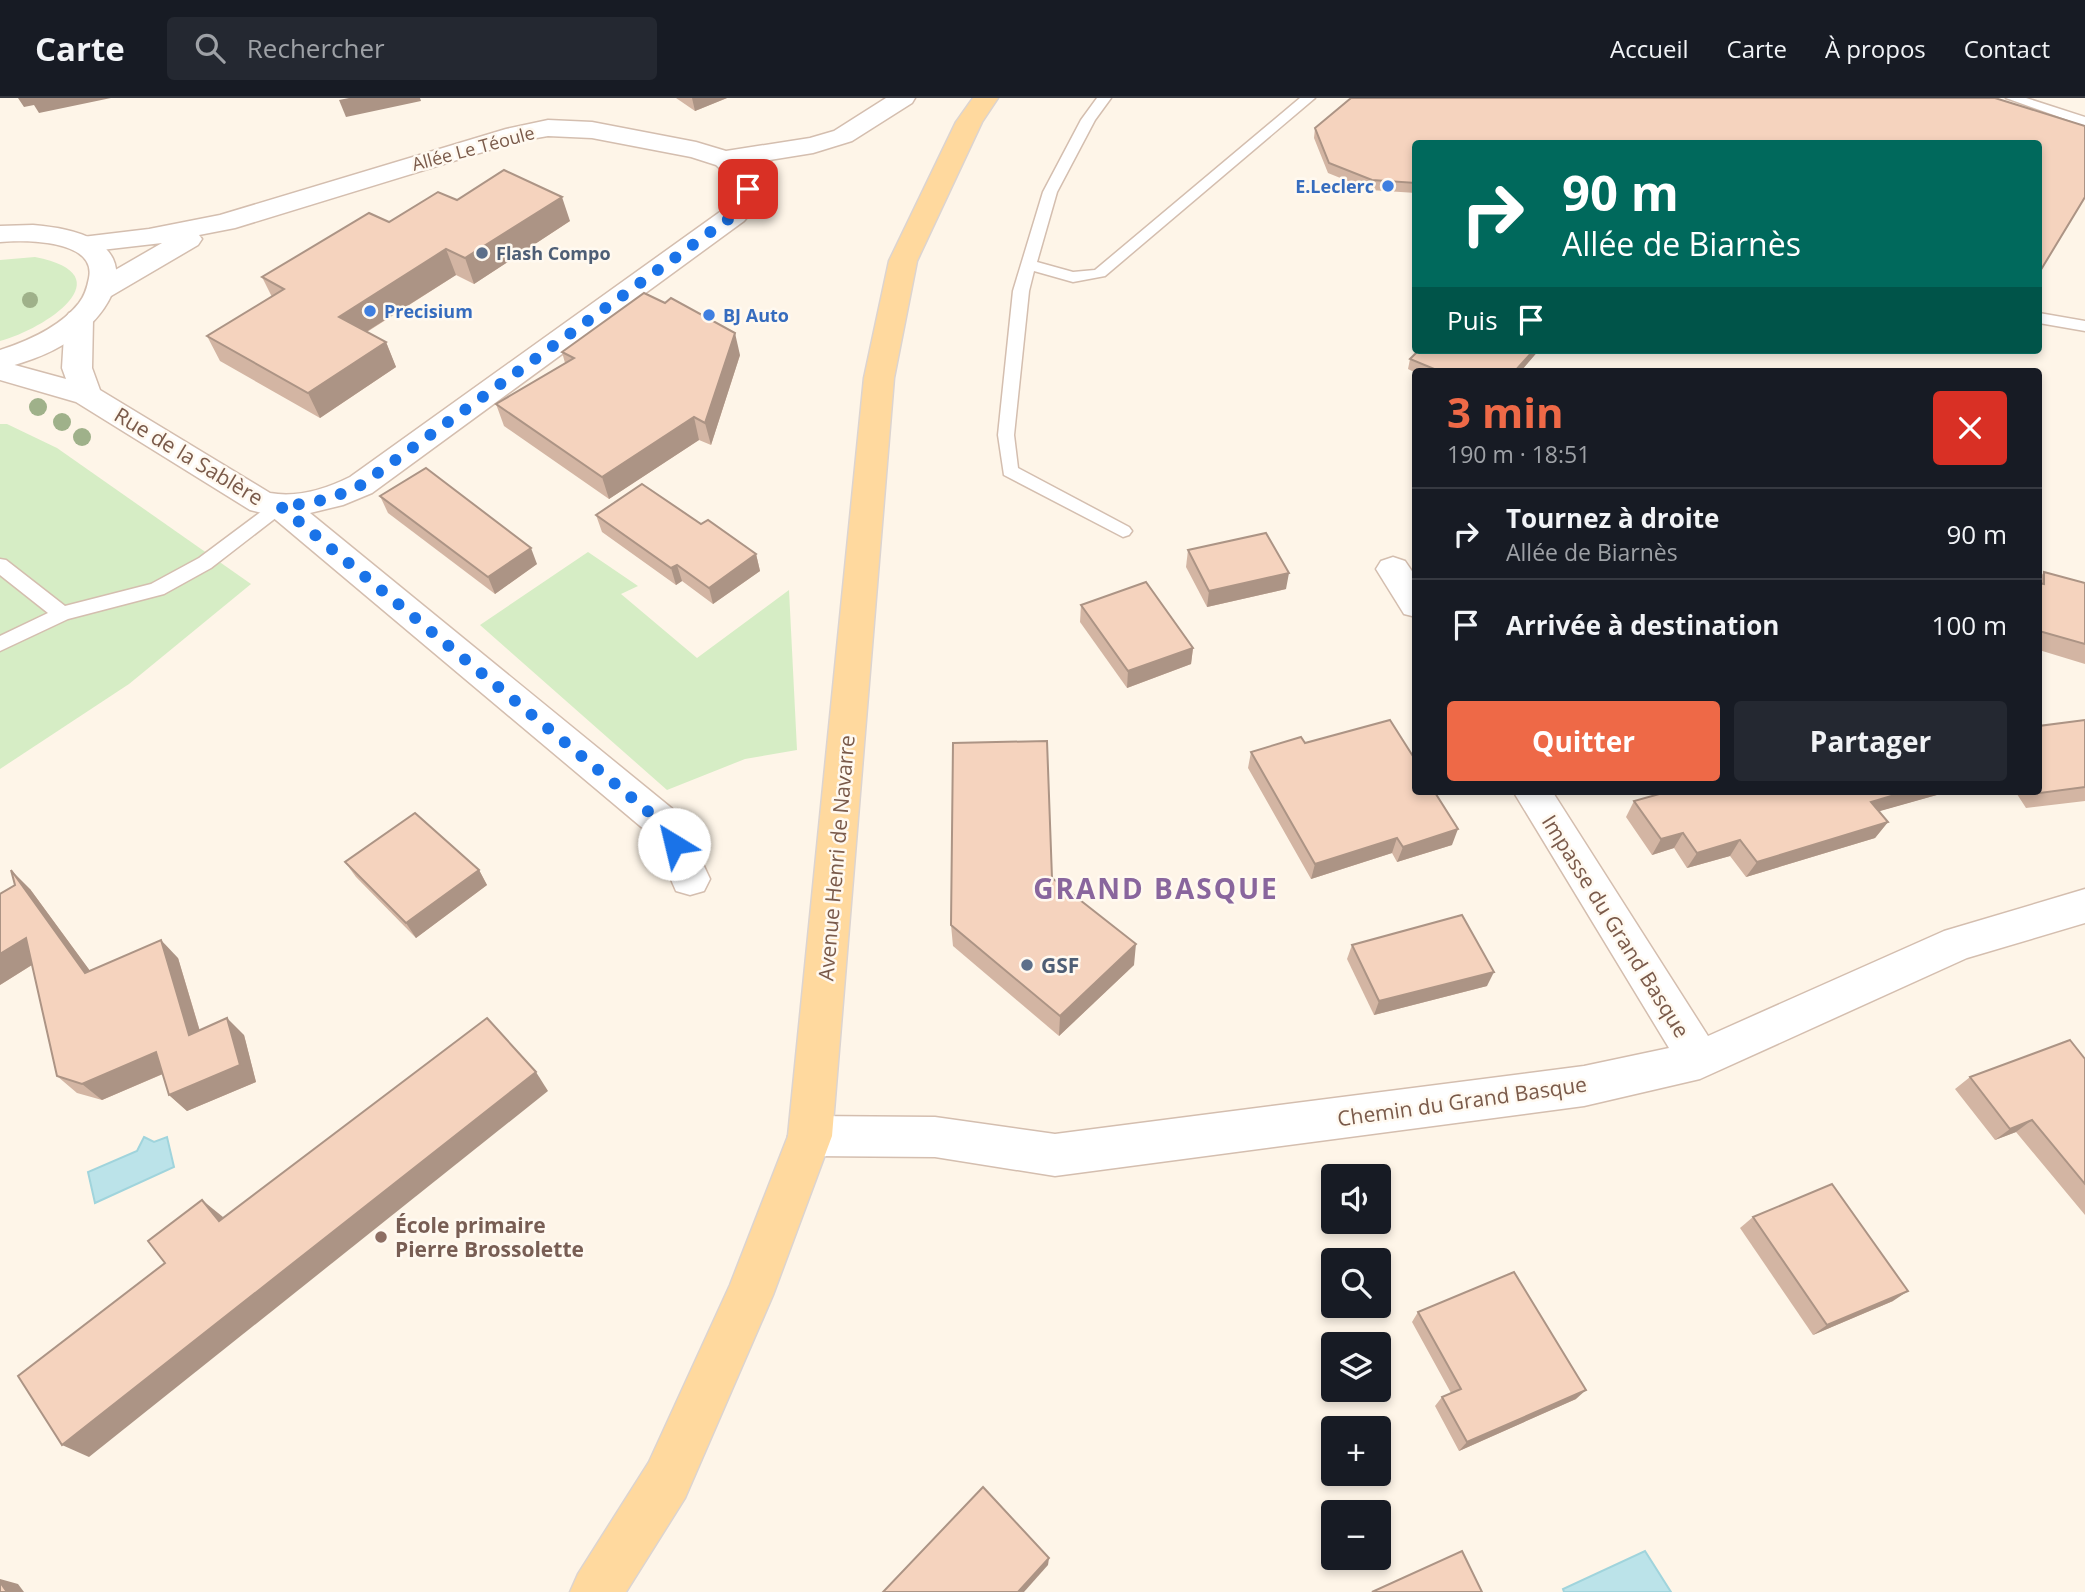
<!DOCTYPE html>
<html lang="fr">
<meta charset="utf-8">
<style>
:root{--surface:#171b24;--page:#242831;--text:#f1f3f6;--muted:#9ea1a6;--line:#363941;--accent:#ee6947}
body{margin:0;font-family:"Open Sans",sans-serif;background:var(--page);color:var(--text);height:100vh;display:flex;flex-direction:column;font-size:26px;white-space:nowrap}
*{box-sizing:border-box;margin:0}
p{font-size:23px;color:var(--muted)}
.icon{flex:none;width:38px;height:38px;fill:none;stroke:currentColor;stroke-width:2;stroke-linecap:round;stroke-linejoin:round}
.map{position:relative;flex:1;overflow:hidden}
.panel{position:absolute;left:1412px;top:270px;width:630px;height:427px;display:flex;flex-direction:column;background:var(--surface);border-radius:7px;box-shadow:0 4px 10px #0003}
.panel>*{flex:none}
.banner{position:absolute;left:1412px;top:42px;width:630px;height:214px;border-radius:7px;box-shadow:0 4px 10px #0003;background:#00695c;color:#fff;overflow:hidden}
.controls{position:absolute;left:1321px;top:1066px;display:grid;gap:14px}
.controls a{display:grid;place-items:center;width:70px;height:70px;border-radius:7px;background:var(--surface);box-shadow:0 4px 10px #0003;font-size:35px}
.pin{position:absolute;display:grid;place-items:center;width:60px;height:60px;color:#fff;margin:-30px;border-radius:14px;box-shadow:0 4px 10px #0006}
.me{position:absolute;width:77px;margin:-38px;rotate:324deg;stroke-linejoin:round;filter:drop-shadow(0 0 5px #0008)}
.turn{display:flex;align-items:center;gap:24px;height:147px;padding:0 35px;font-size:32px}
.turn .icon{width:91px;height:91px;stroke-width:2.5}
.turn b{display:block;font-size:49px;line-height:60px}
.then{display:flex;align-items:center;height:66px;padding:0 35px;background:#0003;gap:14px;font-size:26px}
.round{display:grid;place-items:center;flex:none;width:74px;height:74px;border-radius:7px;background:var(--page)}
.headline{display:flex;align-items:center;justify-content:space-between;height:119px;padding:0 35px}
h1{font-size:42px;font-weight:700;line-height:52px;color:var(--accent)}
.action{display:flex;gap:14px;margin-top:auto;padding:14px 35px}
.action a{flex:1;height:80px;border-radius:7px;background:var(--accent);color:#fff;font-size:28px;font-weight:700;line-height:80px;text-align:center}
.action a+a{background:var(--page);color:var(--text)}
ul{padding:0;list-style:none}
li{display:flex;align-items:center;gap:21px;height:91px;padding:0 35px;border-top:2px solid var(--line)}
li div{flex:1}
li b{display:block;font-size:26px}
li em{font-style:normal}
header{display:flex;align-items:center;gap:42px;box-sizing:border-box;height:98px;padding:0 35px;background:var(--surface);border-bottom:2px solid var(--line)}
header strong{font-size:33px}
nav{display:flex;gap:38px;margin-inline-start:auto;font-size:24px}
.search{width:490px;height:63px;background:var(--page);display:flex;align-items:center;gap:18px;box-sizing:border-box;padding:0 24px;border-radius:7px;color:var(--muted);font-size:26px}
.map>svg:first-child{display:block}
</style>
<header>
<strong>Carte</strong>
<div class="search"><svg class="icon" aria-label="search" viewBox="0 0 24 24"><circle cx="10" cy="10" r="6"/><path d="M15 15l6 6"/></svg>Rechercher</div>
<nav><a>Accueil</a><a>Carte</a><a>À propos</a><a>Contact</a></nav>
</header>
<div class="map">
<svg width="2085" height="1494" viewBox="0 0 2085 1494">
<rect width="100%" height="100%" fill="#fef5e8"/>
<g fill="#d6edc5">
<path d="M35,159C127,177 45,231 0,243V162Z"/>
<path d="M0,326H7L57,350L251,486L129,586L0,671Z"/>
<path d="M588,454L638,488L621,496L697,560L789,492L797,652L745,661L667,692L480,527Z"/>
</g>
<g fill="#bbe3e9" stroke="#a0d4dc" stroke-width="2">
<path d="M144,1039L154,1044L167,1039L174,1069L95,1105L88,1074L137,1053Z"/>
<path d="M1645,1453L1671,1494H1564L1563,1491Z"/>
</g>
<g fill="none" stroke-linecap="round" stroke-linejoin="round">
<defs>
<g id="service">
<path d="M1097,0H1111L1095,22L1057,94L1037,164L1073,174L1095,172L1300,0H1315L1105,178L1073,184L1034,173L1029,193L1014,337L1018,370L1129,429L1132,433L1129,437L1123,439L1004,377L998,337L1013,193L1043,94L1081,22Z"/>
<path d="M2006,0H2026L2085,19V28Z"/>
<path d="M2039,215L2085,223V233L2039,225Z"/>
<path d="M280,402L289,408L286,412L211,470L164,496L68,521L0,553V538L48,515L0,477V461L6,462L65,508L151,486L199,460L274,404Z"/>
</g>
<g id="minor">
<path d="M886,0H915L912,5L852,43L813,55L745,66L760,82V104L744,123L372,395L343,407L310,415L680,717L710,781L704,793L690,797L676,793L652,738L270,417L250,412L76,304L0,282V263L66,281L62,270L65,221L69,215L79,212L89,215L93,221L92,270L100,292L270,395C297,400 326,391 350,379L724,111L734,102V84L716,67L691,59L592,40L548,38L519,43L235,130L199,137L202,141L198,147L111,198L101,201L91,198L87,192L91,186L162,145L84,154L74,152L70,146L74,140L149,131L220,117L506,31L548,22L592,24L696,44L726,53L810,40L834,33Z"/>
<path d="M1393,459L1405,463L1416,479V519L1404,516L1376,471L1381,463Z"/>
<path d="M1513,693H1552L1708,938L1944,833L2085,791V825L1967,860L1700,981L1584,1008L1055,1078L935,1059L810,1058L795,1052L788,1038L795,1024L810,1018L935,1019L1055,1036L1584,968L1669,950Z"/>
</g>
<path id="tertiary" d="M33,127C54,129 78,132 96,143C137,168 108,215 79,236C56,254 28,264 0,271V252C28,243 60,229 79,205C85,197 87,190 89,180C97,141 23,142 0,144V128Z"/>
<path id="primary" d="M973,0H998L982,24L917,163L894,280L832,1038L773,1197L685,1400L626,1494H570L578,1476L649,1364L730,1187L788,1038L864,280L889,163L956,24Z"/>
</defs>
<use href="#service" stroke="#d4beaf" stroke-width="3"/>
<use href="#minor" stroke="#d4beaf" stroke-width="3"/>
<use href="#tertiary" stroke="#d4beaf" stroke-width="3"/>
<use href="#primary" stroke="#dcd4d0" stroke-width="3"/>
<use href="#service" fill="#fff" fill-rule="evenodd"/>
<use href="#minor" fill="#fff" fill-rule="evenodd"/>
<use href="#tertiary" fill="#fff" fill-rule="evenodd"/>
<use href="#primary" fill="#ffd99e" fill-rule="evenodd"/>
</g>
<g fill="#9fb18a">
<circle cx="30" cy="202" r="8"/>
<circle cx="38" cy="309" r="9"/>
<circle cx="62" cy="324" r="9"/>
<circle cx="82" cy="339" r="9"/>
</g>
<g fill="#d3b5a3">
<path d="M676,0H727L695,13Z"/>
<path d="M1315,30L2039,46H1416V95L1370,92L1328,75L1314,40Z"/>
<path d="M457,102L570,123L474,186L456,177L367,234L386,244L396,269L320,320L220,263L207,238L272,199L262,179L389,124Z"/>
<path d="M1419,252H1539L1521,273H1416V275L1408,271L1410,261Z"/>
<path d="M562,254L740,257L711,347L699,342L609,401L504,328L496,306L565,265Z"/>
<path d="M380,398L537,466L495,496L388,415Z"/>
<path d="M596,417L701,426L756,456L760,473L713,506L682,483L676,487L602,434Z"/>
<path d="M1188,452L1286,491L1207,509L1186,469Z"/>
<path d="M2044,474L2085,485V566L2039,552V481Z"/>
<path d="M1081,507L1193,550L1191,566L1127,590L1080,524Z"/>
<path d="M2085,622V703L2026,710L2015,693H2039Z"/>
<path d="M1305,645L1452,747L1397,764L1392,755L1311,781L1248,670L1251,654Z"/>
<path d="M1669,693H1951L1879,713L1888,724L1875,740L1746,779L1730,758L1687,770L1674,750L1652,757L1626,719L1634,703Z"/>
<path d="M345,764L479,772L487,787L416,840L356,779Z"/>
<path d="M30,791L90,873L178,860L200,933L244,937L256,984L187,1013L169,997L163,976L102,1002L77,995L57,978L32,867L0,887Z"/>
<path d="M951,827L1134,867L1059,938L953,848Z"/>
<path d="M1352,847L1487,888L1374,917L1347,861Z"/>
<path d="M2085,961V1117L2016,1034L1995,1042L1955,991L1970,979Z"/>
<path d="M1753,1119L1893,1203L1813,1237L1740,1130Z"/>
<path d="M1418,1214L1576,1301L1459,1353L1435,1308L1442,1299L1451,1295L1412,1224Z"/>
</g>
<g fill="#ac9485">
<path d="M18,0H111L39,15L34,7L24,9Z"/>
<path d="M349,0H420L421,3L346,19L339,2Z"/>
<path d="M692,0H727L695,13Z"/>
<path d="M562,99L570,123L474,186L465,160Z"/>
<path d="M446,151L456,177L350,244L339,219Z"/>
<path d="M735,235L740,257L711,347L705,325Z"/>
<path d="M386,244L396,269L320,320L308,295Z"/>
<path d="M1534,252H1539L1521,273H1515Z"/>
<path d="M694,319L699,342L609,401L602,379Z"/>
<path d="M531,450L537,466L495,496L488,479Z"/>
<path d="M756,456L760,473L713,506L709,490Z"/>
<path d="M677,467L682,483L676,487L671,470Z"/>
<path d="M1289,475L1286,491L1207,509L1209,493Z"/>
<path d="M1193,550L1191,566L1127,590L1128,573Z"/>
<path d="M1908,693H1951L1859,719L1871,704Z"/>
<path d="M1888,724L1875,740L1746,779L1757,764Z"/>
<path d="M1458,731L1452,747L1397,764L1403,749Z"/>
<path d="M1683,735L1674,750L1652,757L1661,741Z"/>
<path d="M1397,740L1392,755L1311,781L1315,766Z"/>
<path d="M1740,742L1730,758L1687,770L1697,755Z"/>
<path d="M11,772L30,791L104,892L85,875Z"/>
<path d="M479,772L487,787L416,840L406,825Z"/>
<path d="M26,840L46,858L0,887V856Z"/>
<path d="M161,842L178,860L206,954L189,937Z"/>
<path d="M1136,846L1134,867L1059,938L1060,918Z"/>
<path d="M1494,874L1487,888L1374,917L1379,903Z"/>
<path d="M227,920L244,937L256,984L187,1013L169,997Z"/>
<path d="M156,954L174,971L102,1002L82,986Z"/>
<path d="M536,974L548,993L89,1359L62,1347Z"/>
<path d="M2032,1022L2016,1034L1995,1042L2010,1031Z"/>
<path d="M202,1102L223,1119L240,1140L219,1123Z"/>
<path d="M1908,1193L1893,1203L1813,1237L1827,1227Z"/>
<path d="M1586,1292L1576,1301L1459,1353L1467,1344Z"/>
<path d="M1049,1460L1048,1467L1024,1494H1018Z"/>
<path d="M0,1481L18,1486L24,1494H7L0,1484Z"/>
</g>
<g fill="#f5d3be" stroke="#ac9485" stroke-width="2">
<path d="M1351,0H1995L2085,28V99L2039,175V46H1416V85L1372,82L1329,65L1315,30Z"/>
<path d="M504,72L562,99L465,160L446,151L339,219L386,244L308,295L207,238L284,191L262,179L369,115L389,124L438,94L457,102Z"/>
<path d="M644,195L665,205L671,200L735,235L705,325L694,319L602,379L496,306L574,260L562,254Z"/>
<path d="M1419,252H1534L1515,273H1439L1410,261Z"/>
<path d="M426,370L531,450L488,479L380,398Z"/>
<path d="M642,386L701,426L708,422L756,456L709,490L677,467L671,470L596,417Z"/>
<path d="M1266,435L1289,475L1209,493L1188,452Z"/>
<path d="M2044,474L2085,485V546L2039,533V485L2044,486Z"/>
<path d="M1146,484L1193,550L1128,573L1081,507Z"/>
<path d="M1390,622L1416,663V693H1434L1458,731L1403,749L1397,740L1315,766L1251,654L1301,639L1305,645Z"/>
<path d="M2085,622V689L2040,695L2039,692V628Z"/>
<path d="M1047,643L1052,780L1136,846L1060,918L951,827L953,645Z"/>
<path d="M1670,693H1908L1871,704L1888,724L1757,764L1740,742L1697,755L1683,735L1661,741L1634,703Z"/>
<path d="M415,715L479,772L406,825L345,764Z"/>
<path d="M11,772L85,875L161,842L189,937L227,920L240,967L169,997L156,954L82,986L57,978L26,840L0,856V796L15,787Z"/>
<path d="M1462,817L1494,874L1379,903L1352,847Z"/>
<path d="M487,920L536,974L62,1347L18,1278L165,1165L148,1143L202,1102L219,1123Z"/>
<path d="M2070,942L2085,961V1086L2032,1022L2010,1031L1970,979Z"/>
<path d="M1832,1086L1908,1193L1827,1227L1753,1119Z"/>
<path d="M1514,1174L1586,1292L1467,1344L1442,1299L1461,1291L1418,1214Z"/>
<path d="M983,1389L1049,1460L1018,1494H883Z"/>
<path d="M1462,1453L1482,1494H1372Z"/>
<path d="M0,1484L7,1494H0Z"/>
</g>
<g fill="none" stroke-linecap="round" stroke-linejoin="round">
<path stroke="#1a73e8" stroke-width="12" stroke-dasharray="0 21.6" d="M674,746L667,729L280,408C310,406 334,401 361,387L734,117L747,104L748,91"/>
</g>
<g fill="#3f7fe0" stroke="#fff9f0" stroke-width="2.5">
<circle cx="1388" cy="88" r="7"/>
<circle cx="370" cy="213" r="7"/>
<circle cx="709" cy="217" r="7"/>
</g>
<g fill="#5c6f8a" stroke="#fff9f0" stroke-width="2.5">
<circle cx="482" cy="155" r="7"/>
<circle cx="1027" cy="867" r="7"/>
</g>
<circle fill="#8d6e63" stroke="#fff9f0" stroke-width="2.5" cx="381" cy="1139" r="7"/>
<g text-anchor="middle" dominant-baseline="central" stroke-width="5" stroke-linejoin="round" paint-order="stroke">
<g font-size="18" fill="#7a5a4a" stroke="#fff9f0">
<text transform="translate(473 50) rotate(-15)">Allée Le Téoule</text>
</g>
<g font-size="18" font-weight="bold" fill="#366cbe" stroke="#fff9f0" text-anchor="start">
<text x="1374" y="88" text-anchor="end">E.Leclerc</text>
<text x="384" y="213">Precisium</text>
<text x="723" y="217">BJ Auto</text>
</g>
<g font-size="18" font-weight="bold" fill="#4e5e75" stroke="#fff9f0" text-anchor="start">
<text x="496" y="155">Flash Compo</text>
</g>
<g font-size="21" fill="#7a5a4a" stroke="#fff9f0">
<text transform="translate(189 358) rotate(31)">Rue de la Sablère</text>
<text transform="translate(836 760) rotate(-85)">Avenue Henri de Navarre</text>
<text transform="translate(1616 828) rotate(58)">Impasse du Grand Basque</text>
<text transform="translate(1462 1003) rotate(-8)">Chemin du Grand Basque</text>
</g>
<g font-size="21" font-weight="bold" fill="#4e5e75" stroke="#fff9f0" text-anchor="start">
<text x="1041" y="867">GSF</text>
</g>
<g font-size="21" font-weight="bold" fill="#785e54" stroke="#fff9f0" text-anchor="start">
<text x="395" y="1127">École primaire<tspan x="395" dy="24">Pierre Brossolette</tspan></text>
</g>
<g font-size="28" font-weight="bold" letter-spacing="2" fill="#89669d" stroke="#fff9f0">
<text x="1156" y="790">GRAND BASQUE</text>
</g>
</g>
</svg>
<div class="controls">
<a><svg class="icon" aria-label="sound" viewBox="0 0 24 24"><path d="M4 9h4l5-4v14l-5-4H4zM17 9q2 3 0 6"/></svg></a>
<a><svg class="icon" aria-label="search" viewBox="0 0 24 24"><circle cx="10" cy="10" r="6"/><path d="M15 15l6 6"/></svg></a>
<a><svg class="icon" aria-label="layers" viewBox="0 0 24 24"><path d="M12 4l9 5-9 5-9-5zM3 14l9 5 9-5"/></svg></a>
<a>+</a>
<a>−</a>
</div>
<div class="pin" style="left:748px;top:91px;background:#d93025"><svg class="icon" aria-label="arrive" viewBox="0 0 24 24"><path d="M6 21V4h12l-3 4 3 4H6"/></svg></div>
<svg class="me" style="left:674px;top:746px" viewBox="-20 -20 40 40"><circle r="19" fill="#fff"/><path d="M0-13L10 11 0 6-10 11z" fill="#1a73e8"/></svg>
<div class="banner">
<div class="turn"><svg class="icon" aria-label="right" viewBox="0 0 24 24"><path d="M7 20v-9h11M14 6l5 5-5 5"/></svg><div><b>90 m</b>Allée de Biarnès</div></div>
<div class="then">Puis<svg class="icon" aria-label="arrive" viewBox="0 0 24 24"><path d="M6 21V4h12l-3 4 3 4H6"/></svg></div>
</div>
<section class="panel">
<div class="headline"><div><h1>3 min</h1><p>190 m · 18:51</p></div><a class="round" style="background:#d93025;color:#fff"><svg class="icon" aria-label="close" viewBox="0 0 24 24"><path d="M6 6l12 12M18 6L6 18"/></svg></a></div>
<ul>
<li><svg class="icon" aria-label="right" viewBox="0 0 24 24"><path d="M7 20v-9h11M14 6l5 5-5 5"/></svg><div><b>Tournez à droite</b><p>Allée de Biarnès</p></div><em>90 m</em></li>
<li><svg class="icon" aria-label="arrive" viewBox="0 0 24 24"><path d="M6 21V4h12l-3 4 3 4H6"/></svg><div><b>Arrivée à destination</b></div><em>100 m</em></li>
</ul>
<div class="action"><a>Quitter</a><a>Partager</a></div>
</section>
</div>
